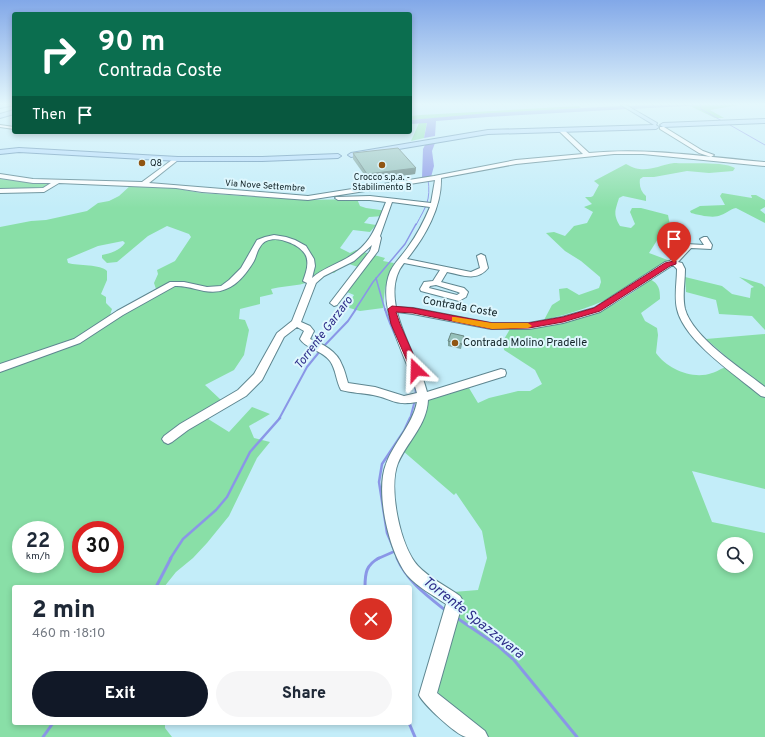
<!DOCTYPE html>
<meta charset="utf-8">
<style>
:root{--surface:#fff;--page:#f6f6f7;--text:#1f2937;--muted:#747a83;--accent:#111827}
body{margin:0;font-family:Overpass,sans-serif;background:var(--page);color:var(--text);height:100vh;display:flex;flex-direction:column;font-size:15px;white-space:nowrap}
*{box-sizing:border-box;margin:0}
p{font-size:13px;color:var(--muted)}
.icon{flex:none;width:22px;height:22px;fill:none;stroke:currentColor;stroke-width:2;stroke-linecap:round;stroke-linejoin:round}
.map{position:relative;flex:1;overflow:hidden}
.panel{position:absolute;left:12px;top:585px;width:400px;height:140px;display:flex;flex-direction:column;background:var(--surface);border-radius:4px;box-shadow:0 2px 6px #0003}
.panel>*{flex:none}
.banner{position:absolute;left:12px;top:12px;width:400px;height:122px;border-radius:4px;box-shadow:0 2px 6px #0003;background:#0b6e4f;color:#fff;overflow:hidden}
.controls{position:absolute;left:717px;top:537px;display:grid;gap:8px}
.controls a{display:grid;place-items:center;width:36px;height:36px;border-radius:50%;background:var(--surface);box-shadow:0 2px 6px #0003;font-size:20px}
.speed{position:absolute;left:12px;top:521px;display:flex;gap:8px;font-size:20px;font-weight:700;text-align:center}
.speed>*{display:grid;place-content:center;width:52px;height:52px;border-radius:50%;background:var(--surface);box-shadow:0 2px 6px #0003;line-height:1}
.speed small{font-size:10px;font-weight:400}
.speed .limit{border:6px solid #d22;background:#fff;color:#111}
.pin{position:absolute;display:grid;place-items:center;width:34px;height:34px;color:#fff;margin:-41px -17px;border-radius:50% 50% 50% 0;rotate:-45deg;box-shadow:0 0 4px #0007}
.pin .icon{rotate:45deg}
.me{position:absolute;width:44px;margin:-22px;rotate:338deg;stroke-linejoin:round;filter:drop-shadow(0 0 3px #0008)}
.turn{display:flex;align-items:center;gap:14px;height:84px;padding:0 20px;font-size:18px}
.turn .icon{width:52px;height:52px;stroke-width:2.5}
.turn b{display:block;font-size:28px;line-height:34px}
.then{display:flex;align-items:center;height:38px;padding:0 20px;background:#0003;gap:8px;font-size:15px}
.round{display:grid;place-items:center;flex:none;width:42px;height:42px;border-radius:21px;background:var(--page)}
.overview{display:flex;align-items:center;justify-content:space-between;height:68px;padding:0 20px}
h1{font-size:24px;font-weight:800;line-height:30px}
.primary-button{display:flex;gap:8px;margin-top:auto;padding:8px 20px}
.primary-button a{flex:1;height:46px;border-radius:24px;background:var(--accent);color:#fff;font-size:16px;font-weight:800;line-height:46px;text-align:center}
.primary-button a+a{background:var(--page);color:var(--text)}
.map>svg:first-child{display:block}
</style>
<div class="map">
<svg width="765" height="737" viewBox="0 0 765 737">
<rect width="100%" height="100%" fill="#c3edf9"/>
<g fill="#89dfa7" fill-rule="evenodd">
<path d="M704,105H738L710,110L724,118H715L690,106Z"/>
<path d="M579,106L581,108L410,120V116L420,115Z"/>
<path d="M427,122L424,138L411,141L419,123Z"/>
<path d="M674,163C689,164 724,161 735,168L733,171L709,173L687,171L654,177H643L640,179C639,186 641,192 646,196V201L623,196L619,198C615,211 613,214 620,226L631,228L635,224L630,212L632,208H641L668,215L670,225V230L663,231L649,253L673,262C650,267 640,279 622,291C597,306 572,313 544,320L552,305L560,300L559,289L567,288L579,295L599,288L601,282L600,277L581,261L565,251L546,233L554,232L565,236L574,226L587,223L593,212L584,207L592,204L585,197H591L593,196L599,185L594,181L626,164C645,175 655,166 674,163Z"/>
<path d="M0,179L46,182L50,183V185L42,189L0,190Z"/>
<path d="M131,185L173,188L201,193L304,200L357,199L360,206L366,208L387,211L384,216L369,217L364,223L376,225L370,232L353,230L340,248L350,253L356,250L385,258L383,261L394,263L385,288L383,308L360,311L346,307L354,295L340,289L358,267L346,263L334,273L325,270C312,288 290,284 271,289L273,294L260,297V304L240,309L239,319L245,320L249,330L244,355L234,370L205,385L221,400L205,417L229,432L252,407L270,414L249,426L254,438L270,442L257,458L229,516L207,543L193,558L176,572L164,587H14V723H165V728L172,737H0V227L31,221L46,220L87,211L98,203L109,201L119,196ZM167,226L189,234L191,237L175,261L157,270L158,274L154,283L156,289L110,315L112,309L106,303V297L101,294L107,280V271C101,264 78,266 68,263L67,259L98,246L123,241L125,243C119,251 111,253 102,255V258L107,263L117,262L148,236ZM21,530H55V564H21ZM81,530H115V564H81Z"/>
<path d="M722,193L752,198L751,195H756L765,200V207L760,210L765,214V223L736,208C730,209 727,213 721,215C714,219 699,215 691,213L690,211L700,206L725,205L720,196Z"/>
<path d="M685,277L722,286L732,294L750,298L751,288L754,287L739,277L762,284L765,287V330L752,316L719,314L716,300L686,292Z"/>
<path d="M650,279C659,284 660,289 660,299L641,313L645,321L657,328L658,335L656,353C667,369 693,380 712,373C717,372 721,368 727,367L765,398V489L692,471L712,522L765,533V737H489L485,732C469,721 439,706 436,685L453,592L478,590L487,558L482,531L456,493L454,495L403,451L427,395L469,388L478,403L489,398L518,391H530L542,384L535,370L504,350L503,341L510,329C565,327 608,315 650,279ZM724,544H746V566H724Z"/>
<path d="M765,334V388L729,359L706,339Z"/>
</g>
<g fill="#8a96e7">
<path d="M651,105H704L632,109L627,106Z"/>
<path d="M621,106L628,109L487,117L436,121L435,136L424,138L427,123L410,124V120L489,113Z"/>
<path d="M434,141L435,143L432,151L434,166L431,177L422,178L423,149L426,143Z"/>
</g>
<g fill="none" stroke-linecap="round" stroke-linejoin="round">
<g stroke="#8a96e7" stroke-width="1">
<path d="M700,105L701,109L722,121"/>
<path d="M730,125L765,145"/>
<path d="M416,225C426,206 431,201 428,179"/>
</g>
<g stroke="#8a96e7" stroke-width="1.5">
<path d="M376,278L385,310"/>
<path d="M355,310L373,282L405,244L416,224"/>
</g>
<g stroke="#8a96e7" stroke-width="2">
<path d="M385,309C393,338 415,366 416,396"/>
<path d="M323,347L348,321L356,309"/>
<path d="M279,419L307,367L320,351"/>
<path d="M410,419L415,400"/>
</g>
<g stroke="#8a96e7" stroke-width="2.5">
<path d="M170,559L183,539L216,510L227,497L250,452L280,418"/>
<path d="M377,559L393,552"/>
<path d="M398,559L387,533L379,482L382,464L404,431L410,418"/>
</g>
<g stroke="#8a96e7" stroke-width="3">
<path d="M397,558C407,581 426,595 445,610"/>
<path d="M156,587L171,558"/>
<path d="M365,587C365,573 366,565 379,558"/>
<path d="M457,618L497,645L514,660L577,737"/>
<path d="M409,723L415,737"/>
<path d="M43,737L53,723"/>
</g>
<defs>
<g id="minor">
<path d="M0,125L14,127V129L0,127Z"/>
<path d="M660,127H664L703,151L714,155L711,157L699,153L660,129Z"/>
<path d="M559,129H563L589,153C648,147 706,157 765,162V166L643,154H614L516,164L441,178C442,207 425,237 407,259L471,272L480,268L477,256L481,254L485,256L488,268C477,282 462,275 447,272L441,282L464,288L468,292L466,297L459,301L421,291L420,289L424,282L433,281L440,270L404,263C394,275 393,292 396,307L413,308L491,323H529L562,317L594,308L665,262L670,261L686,244L704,245L700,239L704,237H707L712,245L711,249L691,248L678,262L682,263L685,269C685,282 682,296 685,309C693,338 742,369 765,387V397L761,396C736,375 684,341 677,309C674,296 677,282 677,269L673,265L600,312L563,323L529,329H491L413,314L397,312C404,340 420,364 427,392L501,369L505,370L506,373L505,376L428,400C427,425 407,442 398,463C388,488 400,546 418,566C429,578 446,586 460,596L463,601L437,693L485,731L488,737C481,737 473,737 466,737C456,735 423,704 419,695L446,604C433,595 417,587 407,575C389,552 375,492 386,464C394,442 412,426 417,402C394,406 393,399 373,395C363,393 352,393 341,390C336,381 336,369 330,361C323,351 305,348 300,339L304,331L297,327L284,337L262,380L246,396L188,430L172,442L168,444L164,442L162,439L164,436L180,424L238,390L254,374L277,333L292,321L307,283L303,281C306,273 310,262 305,254C301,248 294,244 288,242C279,238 265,237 260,247C257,251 256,257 254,261C248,271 238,285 226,289C208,297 193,285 175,286L123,315L80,343L0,372V364L74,339L117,311L170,282H184L207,287L221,286L229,280L241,268L257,240L265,237L274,235L286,237L295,240L306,246L314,259L315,266L312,278C322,269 335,265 347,258C372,244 376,226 386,202L370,200H338L335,198L336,197L370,196L431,203L435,180L308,200L202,192L176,188L59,183L44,192L0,193V189L43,188L51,183H33L0,178V174L33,179L142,182L176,157L179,159L178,160L149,183L308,196L434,176L516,160L583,154L559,131ZM392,202L430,207C424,221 417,235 408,247C402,256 394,263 390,272C375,308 408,358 417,393L404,396L375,387L348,383C346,377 345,371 342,365C337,351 323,344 310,339L314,331L310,326L301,322L316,283L324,276L354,261L372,245L370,251L330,303L334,306L337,305L378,251L381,238L380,236ZM436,285L458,292L460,293L457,295L429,288L430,286Z"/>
</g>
<g id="major">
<path d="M0,105H14L0,108Z"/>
<path d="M621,105H626L657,123L656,125L659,127L656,129L488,134L351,157L348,155L351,153L488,130L654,125Z"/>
<path d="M14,110V114L0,118V114Z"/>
<path d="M765,119V123L663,127L660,125L663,123Z"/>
<path d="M19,148L178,157H262L338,154L341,156L338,158L262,161H178L19,152L0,154V150Z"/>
</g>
</defs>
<use href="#minor" stroke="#5e8690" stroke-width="2"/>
<use href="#major" stroke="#5888ad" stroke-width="2"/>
<use href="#minor" fill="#fff" fill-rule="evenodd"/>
<use href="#major" fill="#b2d9fa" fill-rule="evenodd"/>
</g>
<g fill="#80a59f">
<path d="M353,153L416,168L415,174L368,180L353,159Z"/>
<path d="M464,336L461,349L448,346V341Z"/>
</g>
<path fill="#688682" d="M416,168L415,174L368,180L367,174Z"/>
<g fill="#95c0b9" stroke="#688682">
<path d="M398,148L416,168L367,174L353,153Z"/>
<path d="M451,333L464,336L462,344L448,341Z"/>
</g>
<linearGradient id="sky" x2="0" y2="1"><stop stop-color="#82a8e8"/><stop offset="0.5" stop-color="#e4f7fc"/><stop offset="1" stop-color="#e4f7fc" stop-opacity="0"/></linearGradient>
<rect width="765" height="208" fill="url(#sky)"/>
<path fill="#e11d48" stroke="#92132f" d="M674,261H676V264L670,266L600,311L563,322L529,328L492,329L413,313L396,312L400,324L420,370L416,373L411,370L391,324L388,309L392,306L413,308L492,323H529L563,317L594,308L665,263Z"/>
<path fill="#f59e0b" d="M452,317H455L492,323H528L532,326L528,328L492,329L452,321Z"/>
<g fill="#905512" stroke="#def7fe" stroke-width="1.5">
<circle cx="142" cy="163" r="4"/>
<circle cx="382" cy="165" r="4"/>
<circle cx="455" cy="343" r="4"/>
</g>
<g text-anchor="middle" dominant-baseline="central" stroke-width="4" stroke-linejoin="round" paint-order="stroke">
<g font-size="9" fill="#112226" stroke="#def7fe" text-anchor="start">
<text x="150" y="163">Q8</text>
<text x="382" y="177" text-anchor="middle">Crocco s.p.a. -<tspan x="382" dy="10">Stabilimento B</tspan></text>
</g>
<g font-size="9" fill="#112226" stroke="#def7fe">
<text transform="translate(265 186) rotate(4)">Via Nove Settembre</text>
</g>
<g font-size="11" fill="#112226" stroke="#def7fe">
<text transform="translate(460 307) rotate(10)">Contrada Coste</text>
</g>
<g font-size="11" fill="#112226" stroke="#def7fe" text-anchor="start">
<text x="463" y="343">Contrada Molino Pradelle</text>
</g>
<g font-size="12" font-style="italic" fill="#2d2c89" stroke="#def7fe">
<text transform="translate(324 333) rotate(-53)">Torrente Garzaro</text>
</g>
<g font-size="14" font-style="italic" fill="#2d2c89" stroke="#def7fe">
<text transform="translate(473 618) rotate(38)">Torrente Spazzavara</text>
</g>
</g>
</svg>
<div class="controls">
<a><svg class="icon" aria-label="search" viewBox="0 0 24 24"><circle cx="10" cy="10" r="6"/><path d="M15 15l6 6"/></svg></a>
</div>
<div class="speed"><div>22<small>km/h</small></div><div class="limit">30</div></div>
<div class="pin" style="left:674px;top:263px;background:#d93025"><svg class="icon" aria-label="arrive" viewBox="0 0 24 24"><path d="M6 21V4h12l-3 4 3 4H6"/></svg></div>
<svg class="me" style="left:416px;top:370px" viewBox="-20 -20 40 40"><path d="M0-17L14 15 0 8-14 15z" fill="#e11d48" stroke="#fff" stroke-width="4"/></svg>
<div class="banner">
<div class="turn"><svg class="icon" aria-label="right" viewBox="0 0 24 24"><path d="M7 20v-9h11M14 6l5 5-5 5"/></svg><div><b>90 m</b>Contrada Coste</div></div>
<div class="then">Then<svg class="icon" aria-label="arrive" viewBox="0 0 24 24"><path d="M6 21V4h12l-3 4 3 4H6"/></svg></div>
</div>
<section class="panel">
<div class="overview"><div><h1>2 min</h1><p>460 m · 18:10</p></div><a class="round" style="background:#d93025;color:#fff"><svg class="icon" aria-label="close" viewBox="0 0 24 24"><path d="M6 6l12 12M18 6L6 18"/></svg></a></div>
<div class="primary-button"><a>Exit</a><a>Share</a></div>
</section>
</div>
